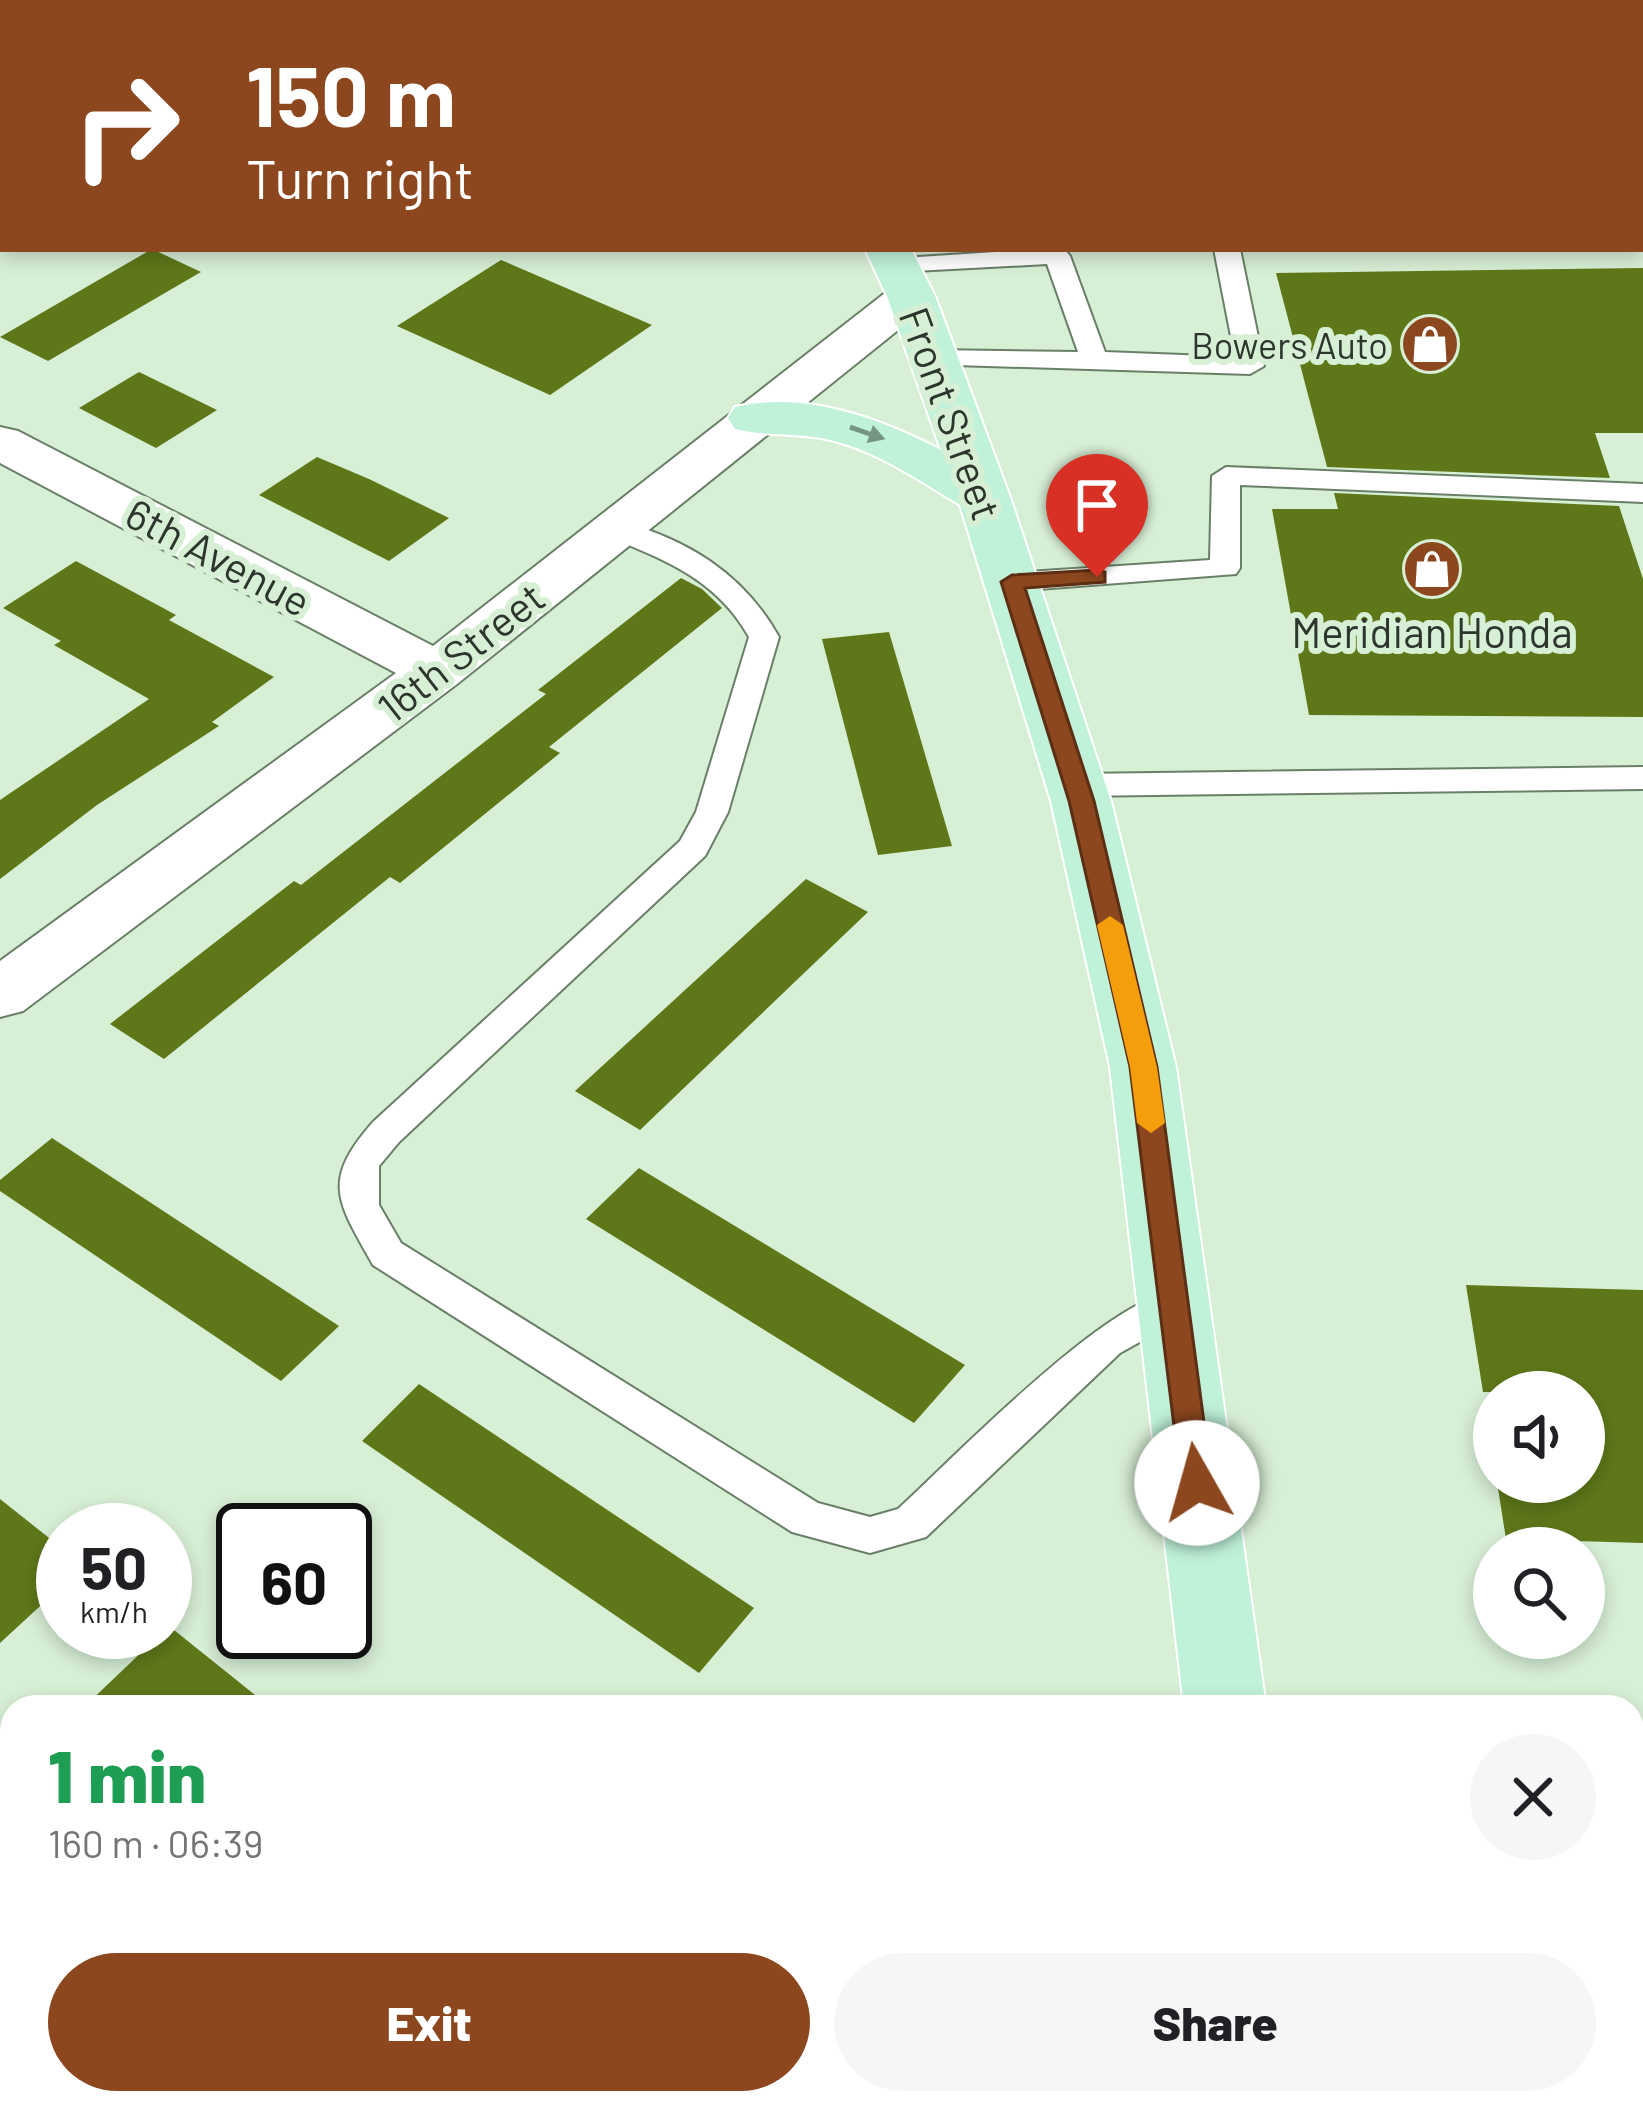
<!DOCTYPE html>
<meta charset="utf-8">
<style>
:root{--surface:#fff;--page:#f6f6f6;--text:#202124;--muted:#757577;--accent:#8d471f}
body{margin:0;font-family:Barlow,sans-serif;background:var(--page);color:var(--text);height:100vh;display:flex;flex-direction:column;font-size:45px;white-space:nowrap}
*{box-sizing:border-box;margin:0}
p{font-size:39px;color:var(--muted)}
.icon{flex:none;width:66px;height:66px;fill:none;stroke:currentColor;stroke-width:2;stroke-linecap:round;stroke-linejoin:round}
.map{position:relative;flex:1;overflow:hidden}
.side{position:absolute;left:0px;top:1695px;width:1644px;height:420px;display:flex;flex-direction:column;background:var(--surface);border-radius:36px 36px 0 0;box-shadow:0 6px 18px #0003}
.side>*{flex:none}
.banner{position:absolute;left:0px;top:0px;width:1644px;height:252px;box-shadow:0 6px 18px #0003;background:#8d471f;color:#fff;overflow:hidden}
.fabs{position:absolute;left:1473px;top:1371px;display:grid;gap:24px}
.fabs a{display:grid;place-items:center;width:132px;height:132px;border-radius:50%;background:var(--surface);box-shadow:0 6px 18px #0003;font-size:60px}
.speed{position:absolute;left:36px;top:1503px;display:flex;gap:24px;font-size:60px;font-weight:700;text-align:center}
.speed>*{display:grid;place-content:center;width:156px;height:156px;border-radius:50%;background:var(--surface);box-shadow:0 6px 18px #0003;line-height:1}
.speed small{font-size:30px;font-weight:400}
.speed .limit{border:6px solid #111;border-radius:18px;background:#fff;color:#111}
.pin{position:absolute;display:grid;place-items:center;width:102px;height:102px;color:#fff;margin:-123px -51px;border-radius:50% 50% 50% 0;rotate:-45deg;box-shadow:0 0 12px #0007}
.pin .icon{rotate:45deg}
.me{position:absolute;width:132px;margin:-66px;rotate:353deg;stroke-linejoin:round;filter:drop-shadow(0 0 9px #0008)}
.turn{display:flex;align-items:center;gap:42px;height:252px;padding:0 48px;font-size:54px}
.turn .icon{width:156px;height:156px;stroke-width:2.5}
.turn b{display:block;font-size:84px;line-height:102px}
.round{display:grid;place-items:center;flex:none;width:126px;height:126px;border-radius:63px;background:var(--page)}
.summary{display:flex;align-items:center;justify-content:space-between;height:204px;padding:0 48px}
h1{font-size:72px;font-weight:800;line-height:90px;color:#1e9e55}
.button{display:flex;gap:24px;margin-top:auto;padding:24px 48px}
.button a{flex:1;height:138px;border-radius:72px;background:var(--accent);color:#fff;font-size:48px;font-weight:800;line-height:138px;text-align:center}
.button a+a{background:var(--page);color:var(--text)}
.map>svg:first-child{display:block}
</style>
<div class="map">
<svg width="1643" height="2115" viewBox="0 0 1643 2115">
<rect width="100%" height="100%" fill="#d7efd5"/>
<g fill="#5e7819">
<path d="M152,249L201,272L48,361L0,337Z"/>
<path d="M501,260L652,325L550,395L397,326Z"/>
<path d="M1643,268V433H1595L1610,478L1327,467L1276,273Z"/>
<path d="M139,372L217,410L156,448L79,408Z"/>
<path d="M317,457L369,479L449,518L389,561L259,495Z"/>
<path d="M1334,493L1619,506L1643,579V717L1309,715L1272,509H1338Z"/>
<path d="M76,561L176,615L169,620L274,677L212,722L219,726L97,805L0,879V800L149,699L54,645L61,641L3,608Z"/>
<path d="M681,578L702,589L722,608L549,747L560,753L400,883L390,877L164,1059L110,1024L294,881L301,885L546,694L538,690Z"/>
<path d="M889,632L952,846L878,855L822,639Z"/>
<path d="M806,879L868,912L640,1130L575,1091Z"/>
<path d="M52,1138L339,1326L281,1381L0,1191V1180Z"/>
<path d="M639,1168L965,1365L914,1423L586,1219Z"/>
<path d="M1466,1285L1643,1290V1543L1506,1539L1497,1482H1584V1392H1483Z"/>
<path d="M419,1384L754,1608L699,1673L362,1441Z"/>
<path d="M0,1499L63,1549V1585L0,1643Z"/>
<path d="M169,1626L270,1707H84Z"/>
</g>
<g fill="none" stroke-linecap="round" stroke-linejoin="round">
<defs>
<g id="service">
<path d="M1043,249L1066,251L1070,256L1105,352L1235,357L1214,249H1240L1264,366L1250,374L924,364L920,358L924,352L934,350L1078,352L1047,264L896,272L883,264L887,259Z"/>
<path d="M1226,467L1643,484V502L1240,485V568L1236,574L1012,591L997,582L1012,573L1210,560L1212,476Z"/>
<path d="M615,520C686,538 743,573 779,637L728,812L705,856L399,1142L379,1166V1205L401,1243L818,1503L870,1517L898,1509C946,1466 1130,1273 1188,1293L1194,1304L1188,1315L1120,1353L926,1537L870,1553L792,1532L373,1265C338,1202 320,1182 373,1122L680,841L696,812L749,637C716,578 664,560 605,535L600,529Z"/>
<path d="M1643,767V789L1076,796L1065,793L1060,785L1065,777L1076,774Z"/>
</g>
<g id="minor">
<path d="M135,0H182L185,3H138Z"/>
<path d="M3,218V247L0,248V219Z"/>
<path d="M911,282L928,286L935,296L928,306L457,684L23,1011L0,1017V961L396,673L0,463V427L18,431L433,646L894,286Z"/>
<path d="M0,1846L12,1851V1939L0,1935Z"/>
<path d="M205,2103H305L309,2115H210Z"/>
</g>
<path id="secondary" d="M909,3L914,0"/>
<g id="primary">
<path d="M640,0H682L684,3H642Z"/>
<path d="M736,0H778L781,3H739Z"/>
<path d="M865,249H911L935,296L1010,497L1111,801L1176,1067L1266,1707H1184L1110,1067L1051,801L960,505C917,479 871,447 821,438C792,433 763,436 735,429L728,418L735,407C803,390 882,419 941,450L887,296Z"/>
<path d="M1230,2103H1320L1321,2115H1231Z"/>
</g>
</defs>
<use href="#service" stroke="#697f67" stroke-width="4"/>
<use href="#minor" stroke="#697f67" stroke-width="4"/>
<use href="#secondary" stroke="#697f67" stroke-width="70"/>
<use href="#primary" stroke="#fff" stroke-width="4"/>
<use href="#service" fill="#fff" fill-rule="evenodd"/>
<use href="#minor" fill="#fff" fill-rule="evenodd"/>
<use href="#secondary" stroke="#dff8ec" stroke-width="66"/>
<use href="#primary" fill="#bff2d9" fill-rule="evenodd"/>
</g>
<defs><path id="oneway-solid" d="M-6-.8H1V-3.2L6.5 0L1 3.2V.8H-6Z" transform="scale(3)"/></defs>
<use fill="#769482" href="#oneway-solid" transform="translate(867 433) rotate(19)"/>
<path fill="#8d471f" stroke="#5c2e14" stroke-width="3" d="M1097,570L1105,572V582L1025,588L1094,801L1157,1067L1212,1483L1208,1492L1197,1496L1186,1492L1181,1483L1130,1067L1069,801L1001,582L1012,575Z"/>
<path fill="#f59e0b" d="M1110,916L1123,925L1157,1067L1165,1123L1151,1133L1137,1123L1130,1067L1097,925Z"/>
<defs>
<symbol id="shop-disc" viewBox="-11 -11 22 22"><circle r="9.5" fill="#8d471f" stroke="#d7efd5"/><path d="M-5-2.5h2.3a2.7 3.5 0 0 1 5.4 0H5L5.5 6h-11ZM-1.5-2.5h3a1.5 2.3 0 0 0-3 0Z" fill="#fff"/></symbol>
</defs>
<g fill-rule="evenodd">
<use href="#shop-disc" x="1397" y="311" width="66" height="66"/>
<use href="#shop-disc" x="1399" y="536" width="66" height="66"/>
</g>
<g text-anchor="middle" dominant-baseline="central" stroke-width="12" stroke-linejoin="round" paint-order="stroke">
<g font-size="36" fill="#2d362c" stroke="#d7efd5" text-anchor="end">
<text x="1388" y="344">Bowers Auto</text>
</g>
<g font-size="42" fill="#2d362c" stroke="#d7efd5">
<text transform="translate(952 413) rotate(70)">Front Street</text>
<text transform="translate(219 556) rotate(28)">6th Avenue</text>
<text transform="translate(460 651) rotate(-38)">16th Street</text>
</g>
<g font-size="42" fill="#2d362c" stroke="#d7efd5">
<text x="1432" y="631">Meridian Honda</text>
</g>
</g>
</svg>
<div class="fabs">
<a><svg class="icon" aria-label="sound" viewBox="0 0 24 24"><path d="M4 9h4l5-4v14l-5-4H4zM17 9q2 3 0 6"/></svg></a>
<a><svg class="icon" aria-label="search" viewBox="0 0 24 24"><circle cx="10" cy="10" r="6"/><path d="M15 15l6 6"/></svg></a>
</div>
<div class="speed"><div>50<small>km/h</small></div><div class="limit">60</div></div>
<div class="pin" style="left:1097px;top:577px;background:#d93025"><svg class="icon" aria-label="arrive" viewBox="0 0 24 24"><path d="M6 21V4h12l-3 4 3 4H6"/></svg></div>
<svg class="me" style="left:1197px;top:1483px" viewBox="-20 -20 40 40"><circle r="19" fill="#fff"/><path d="M0-13L10 11 0 6-10 11z" fill="#8d471f"/></svg>
<div class="banner">
<div class="turn"><svg class="icon" aria-label="right" viewBox="0 0 24 24"><path d="M7 20v-9h11M14 6l5 5-5 5"/></svg><div><b>150 m</b>Turn right</div></div>
</div>
<section class="side">
<div class="summary"><div><h1>1 min</h1><p>160 m · 06:39</p></div><a class="round"><svg class="icon" aria-label="close" viewBox="0 0 24 24"><path d="M6 6l12 12M18 6L6 18"/></svg></a></div>
<div class="button"><a>Exit</a><a>Share</a></div>
</section>
</div>
